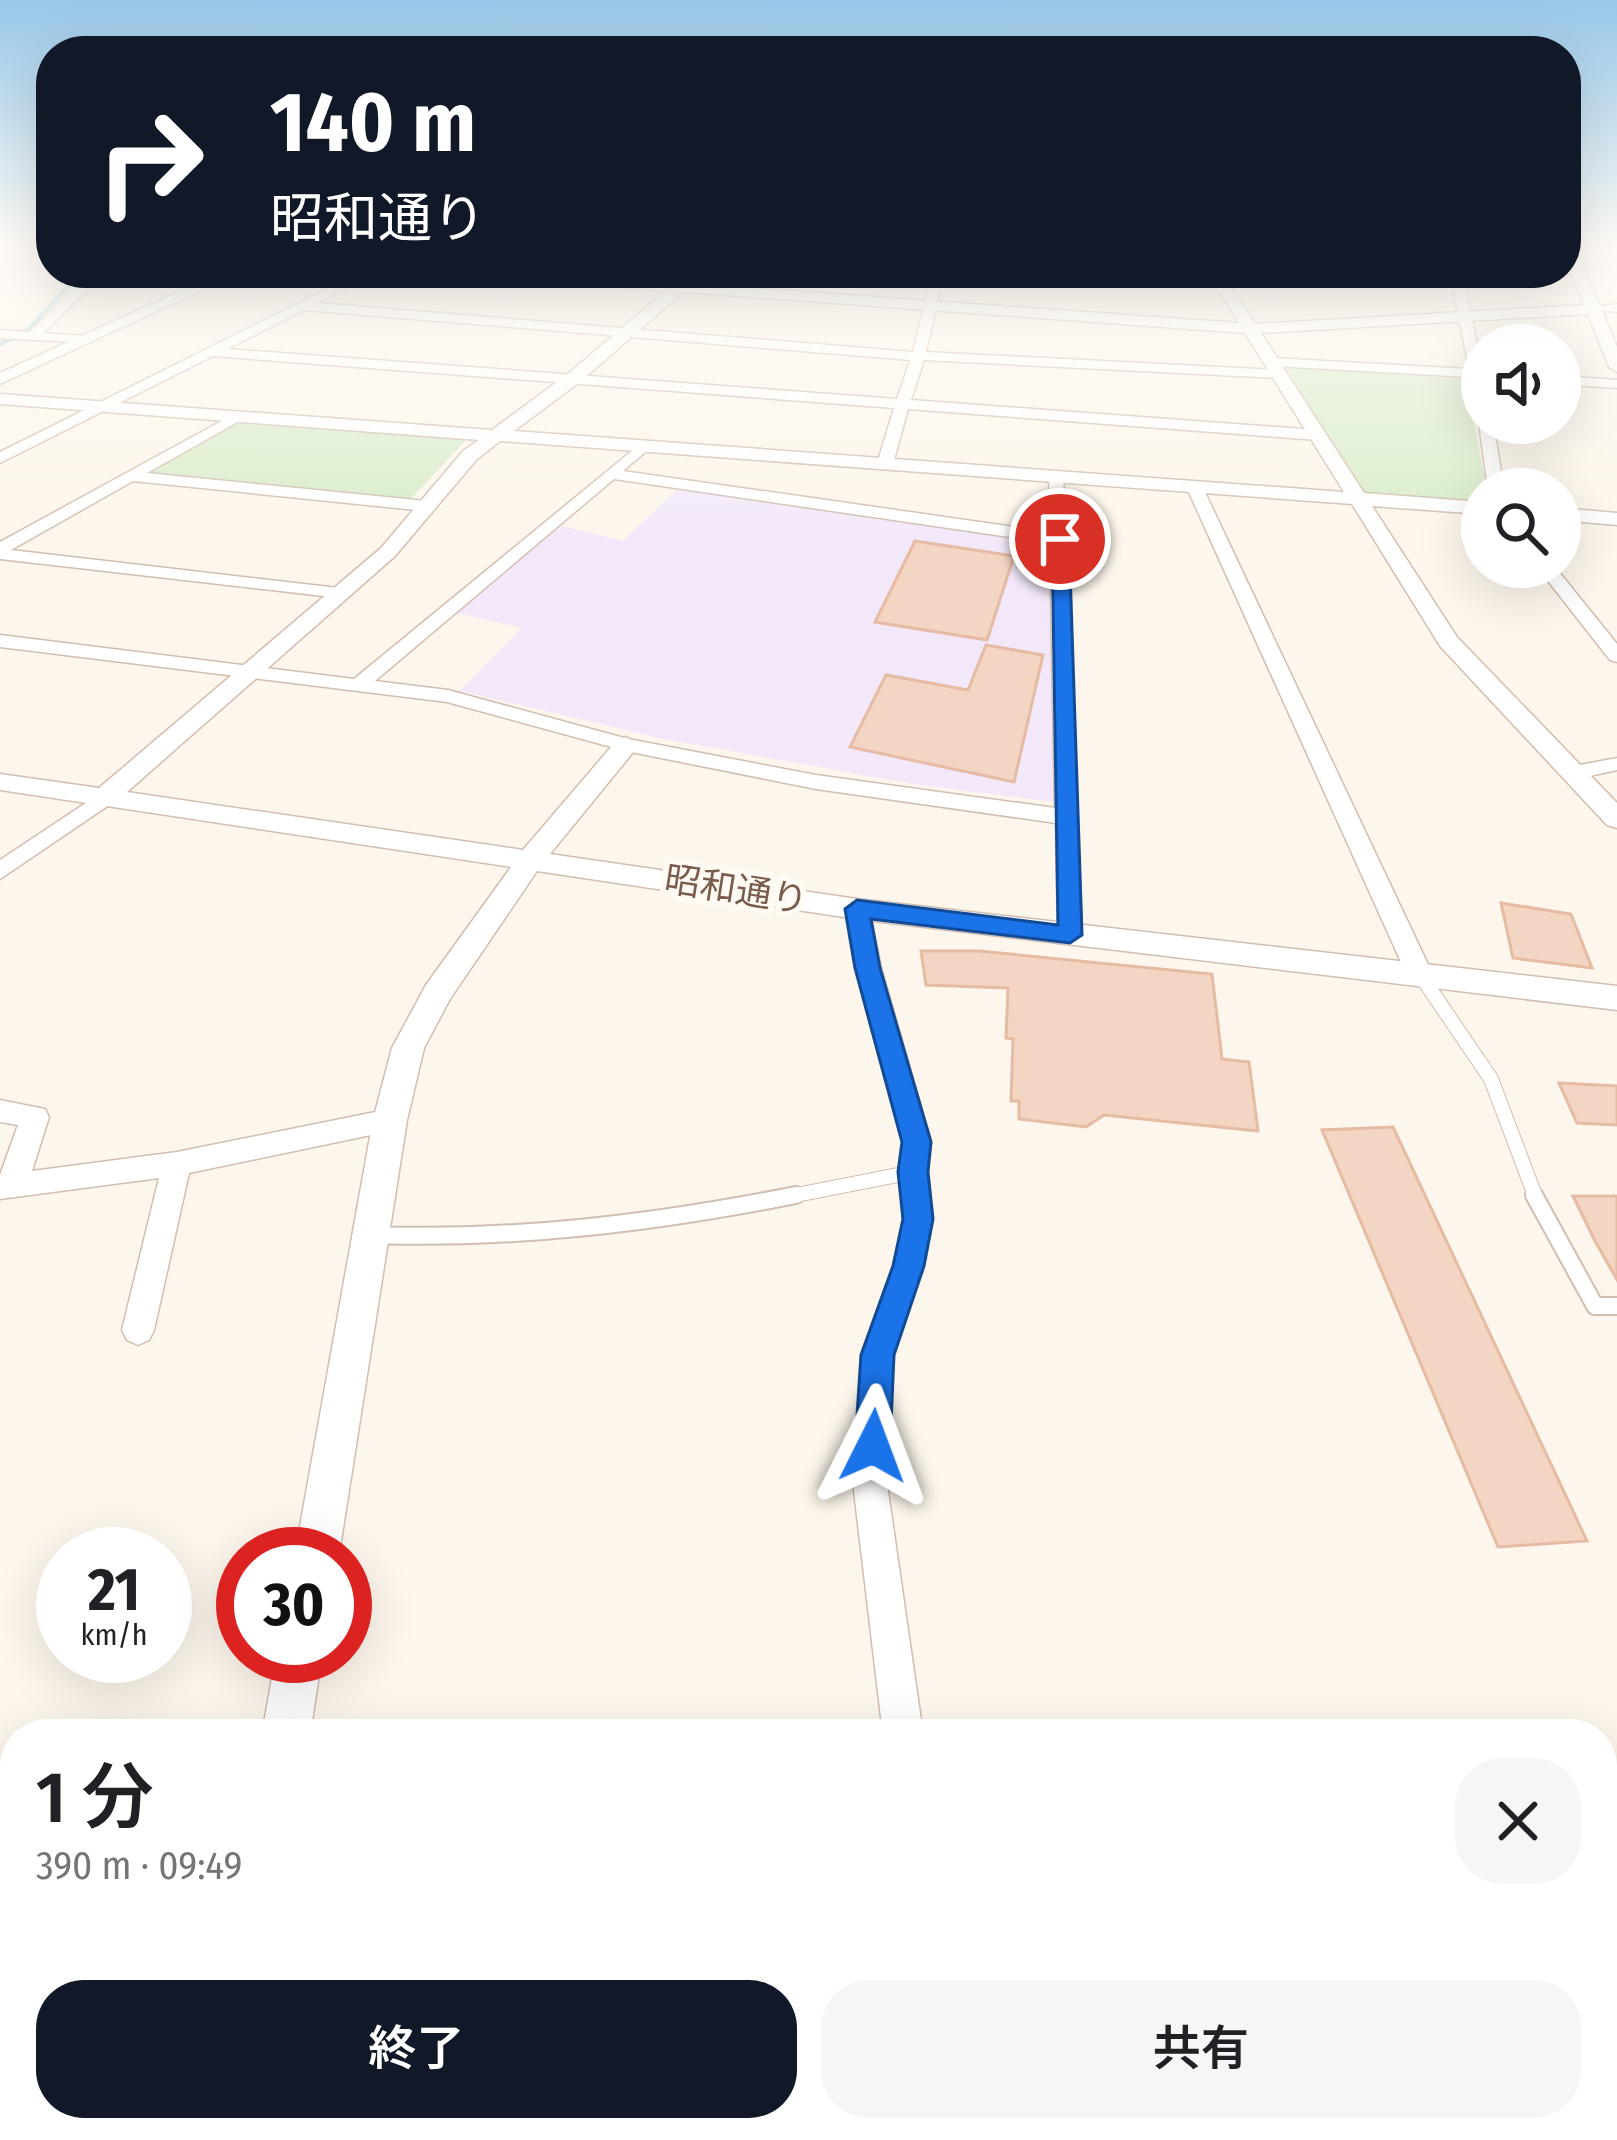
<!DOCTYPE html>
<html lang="ja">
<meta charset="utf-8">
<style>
:root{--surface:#fff;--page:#f6f6f6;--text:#202124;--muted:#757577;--accent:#111827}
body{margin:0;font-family:"Fira Sans Condensed","Noto Sans JP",sans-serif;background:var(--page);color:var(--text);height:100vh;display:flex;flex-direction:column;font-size:45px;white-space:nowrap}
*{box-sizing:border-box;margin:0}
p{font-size:39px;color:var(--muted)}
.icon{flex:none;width:66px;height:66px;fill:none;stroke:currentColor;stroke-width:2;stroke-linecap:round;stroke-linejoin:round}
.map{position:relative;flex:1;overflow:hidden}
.drawer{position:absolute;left:0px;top:1719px;width:1617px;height:423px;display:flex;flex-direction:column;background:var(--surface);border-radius:48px 48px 0 0;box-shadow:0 12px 48px #0002}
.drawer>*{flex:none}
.hud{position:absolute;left:36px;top:36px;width:1545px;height:252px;border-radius:48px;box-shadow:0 12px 48px #0002;background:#111827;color:#fff;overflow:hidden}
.tools{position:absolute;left:1461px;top:324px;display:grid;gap:24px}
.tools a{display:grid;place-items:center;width:120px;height:120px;border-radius:50%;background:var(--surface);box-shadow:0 12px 48px #0002;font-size:60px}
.speed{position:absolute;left:36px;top:1527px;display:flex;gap:24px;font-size:60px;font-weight:700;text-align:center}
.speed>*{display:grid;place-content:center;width:156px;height:156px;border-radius:50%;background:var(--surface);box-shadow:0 12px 48px #0002;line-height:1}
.speed small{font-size:30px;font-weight:400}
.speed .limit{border:18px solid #d22;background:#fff;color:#111}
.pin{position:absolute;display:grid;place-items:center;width:102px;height:102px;color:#fff;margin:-51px;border:6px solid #fff;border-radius:50%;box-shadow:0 3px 12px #0007}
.me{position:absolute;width:132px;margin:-66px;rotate:3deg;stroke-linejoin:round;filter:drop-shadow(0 0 9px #0008)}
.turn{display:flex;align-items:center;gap:42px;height:252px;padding:0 36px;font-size:54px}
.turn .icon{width:156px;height:156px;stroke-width:2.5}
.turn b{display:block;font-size:84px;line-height:102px}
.round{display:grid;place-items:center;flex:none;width:126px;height:126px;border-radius:48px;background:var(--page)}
.summary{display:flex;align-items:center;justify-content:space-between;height:204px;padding:0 36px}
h1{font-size:72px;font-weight:600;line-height:90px}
.primary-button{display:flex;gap:24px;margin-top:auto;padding:24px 36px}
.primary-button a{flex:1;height:138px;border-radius:48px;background:var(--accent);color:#fff;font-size:48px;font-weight:600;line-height:138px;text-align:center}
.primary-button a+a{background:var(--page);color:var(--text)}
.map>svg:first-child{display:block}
</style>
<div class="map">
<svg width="1617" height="2140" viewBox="0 0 1617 2140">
<rect width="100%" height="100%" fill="#fdf6ec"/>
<path fill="#f3e8fa" d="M679,487L1054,541L1062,799L1053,802L907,783L664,739L460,691L522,628L454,612L562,526L623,541Z"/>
<g fill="#d8ecc9">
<path d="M1286,366L1465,379L1487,489H1482V505L1358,493Z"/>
<path d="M228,423L467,439L407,503L137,475Z"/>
</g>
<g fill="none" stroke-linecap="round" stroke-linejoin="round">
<path stroke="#a5d3da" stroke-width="4.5" d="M0,344L28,330L80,273"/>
<g stroke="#a5d3da" stroke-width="14">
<path d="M1602,2061L1617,2046"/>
<path d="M1518,2140L1532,2127"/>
</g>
</g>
<g fill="#f3d5c3" stroke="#e6bba3" stroke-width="3">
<path d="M915,541L1014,556L987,640L875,622Z"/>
<path d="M986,645L1043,655L1014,782L850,747L886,675L968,690Z"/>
<path d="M1501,903L1571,914L1592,968L1513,958Z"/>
<path d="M921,951H979L1212,974L1222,1059L1249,1062L1258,1131L1104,1115L1086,1127L1019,1119V1101H1011L1013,1039L1006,1038L1008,988L926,985Z"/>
<path d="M1559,1083L1617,1086V1125L1577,1123Z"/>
<path d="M1393,1127L1587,1541L1498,1547L1322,1130Z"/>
<path d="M1573,1196H1617V1280L1594,1239Z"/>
</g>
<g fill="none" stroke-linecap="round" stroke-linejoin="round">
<defs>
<g id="service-far1">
<path d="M1419,973L1491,1079L1536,1198"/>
<path d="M781,1198L913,1172"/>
</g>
<g id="service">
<path d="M1534,1195L1595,1306H1617"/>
<path d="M372,1235C516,1240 655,1223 796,1195"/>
</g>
<g id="minor">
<rect x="1566" y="251" width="51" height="6"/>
<path d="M91,273H104L43,333L86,336L91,343L0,338V330L30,332Z"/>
<path d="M359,273H374L317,303L913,352L932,273H944L926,352L1279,370L1286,374L1279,378L924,360L911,400L1317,430L1325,435L1317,440L908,409L893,464L885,469L877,464L894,408L213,356L0,463V452ZM304,310L910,360L897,399L227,349Z"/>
<path d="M1177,273H1462L1482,367V404L1475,400L1470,377L1272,366L1265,362L1272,358L1469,369L1452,283L1183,277Z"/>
<path d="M1617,304V312L1587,309Z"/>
<path d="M1560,376L1617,380V388L1560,384Z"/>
<path d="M238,412L245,416L243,419L147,473L426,501L434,506L426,511L133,481L11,550L347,589V597L341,598L0,559V542Z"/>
<path d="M1482,420L1493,423L1504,489H1488L1479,423Z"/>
<path d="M644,441L652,446L623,471L1050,532L1049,477L1063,474L1082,935L1079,941H1061L1058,935L1056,823L816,789L626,751L447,702L0,647V635L354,679ZM614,479L1050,543L1055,808L816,775L628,739L448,690L375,681Z"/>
<path d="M1189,485L1203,488L1432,973L1428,979L1419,982L1406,973L1187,488Z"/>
<path d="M1537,567H1555L1617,644V662L1610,660Z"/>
<path d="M1617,758V770L1572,780L1561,773L1564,768Z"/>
<path d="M104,791L115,798L112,803L0,879V860Z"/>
<path d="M857,901L869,909L881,968L931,1142L927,1172L933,1219L923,1266L893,1355L888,1491L923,1734H883L854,1491L861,1355L893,1266L903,1219L899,1172L903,1142L855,968L845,909Z"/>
<path d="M0,1100L45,1109L49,1117L32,1171L177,1152L390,1109L400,1112L404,1120L400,1128L390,1131L189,1173L154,1330L149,1340L138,1345L127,1340L122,1330L159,1178L0,1199V1175L18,1125L0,1122Z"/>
<path d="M1617,1939V1990L1602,1996V1945Z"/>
<path d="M263,2127H330L325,2140H257Z"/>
<path d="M1374,2127H1437L1432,2140H1368Z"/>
<path d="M1462,2127H1509L1515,2140H1467Z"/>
</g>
<g id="tertiary">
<path d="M1566,244H1574L1617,347V372L1609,367L1588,314L1261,333L1364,493L1482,502V514L1372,506L1457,637L1617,803V828L1607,825L1440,646L1352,504L500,441L477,459L395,556L127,792L523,850L617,740L626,737L639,745L550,854L857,899L1617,986V1010L857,919L537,871L450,999L424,1048L407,1120L339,1554H295L373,1120L392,1048L426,985L511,867L0,790V774L99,788L381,548L463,451L479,440L0,404V394L492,430L569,373L666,291L478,277L471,273L676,283L686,278L692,284L1239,323L1208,273H1222L1255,324L1584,305L1566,259ZM683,292L1245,333L1344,492L514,431L581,381Z"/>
<path d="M220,273H239L0,384V373Z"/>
<path d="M1560,508L1617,513V525L1560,520Z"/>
<path d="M276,1656H322L310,1734H262Z"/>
<path d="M174,2127H232L229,2140H171Z"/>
</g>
</defs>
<use href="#service-far1" stroke="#d1beb0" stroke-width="16"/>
<use href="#service" stroke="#d1beb0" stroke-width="20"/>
<use href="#minor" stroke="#d1beb0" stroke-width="3"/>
<use href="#tertiary" stroke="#d1beb0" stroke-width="3"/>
<path stroke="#d9b8a5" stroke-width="9" stroke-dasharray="4.5 14" stroke-linecap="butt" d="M1602,1757L1617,1746"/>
<use href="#service-far1" stroke="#fff" stroke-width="14"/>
<use href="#service" stroke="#fff" stroke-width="16"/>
<use href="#minor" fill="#fff" fill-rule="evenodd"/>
<use href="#tertiary" fill="#fff" fill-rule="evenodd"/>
</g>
<linearGradient id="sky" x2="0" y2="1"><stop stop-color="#97c7e8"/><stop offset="0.45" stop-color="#fefbf6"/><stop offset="1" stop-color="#fefbf6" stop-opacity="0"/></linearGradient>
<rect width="1617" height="544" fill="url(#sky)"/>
<path fill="#1a73e8" stroke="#114b97" stroke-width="3" d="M1060,534L1069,539L1082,935L1070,943L871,919L880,968L931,1142L928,1172L933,1219L924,1266L894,1355L890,1446L885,1458L873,1463L861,1458L855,1446L861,1355L893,1266L903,1219L898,1172L902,1142L855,968L845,909L857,900L1058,925L1052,539Z"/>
<g text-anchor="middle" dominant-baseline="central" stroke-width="12" stroke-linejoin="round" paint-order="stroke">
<g font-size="36" fill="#7a5c4d" stroke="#fffaf3">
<text transform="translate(736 890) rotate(9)">昭和通り</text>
</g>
</g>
</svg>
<div class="tools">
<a><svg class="icon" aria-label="sound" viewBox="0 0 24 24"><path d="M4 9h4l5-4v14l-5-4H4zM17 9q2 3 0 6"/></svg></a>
<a><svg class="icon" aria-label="search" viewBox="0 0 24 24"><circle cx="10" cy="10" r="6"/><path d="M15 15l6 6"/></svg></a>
</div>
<div class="speed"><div>21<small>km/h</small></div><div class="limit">30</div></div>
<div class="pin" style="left:1060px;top:539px;background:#d93025"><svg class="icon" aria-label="arrive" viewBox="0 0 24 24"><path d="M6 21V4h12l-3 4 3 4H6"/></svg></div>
<svg class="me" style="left:873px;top:1446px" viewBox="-20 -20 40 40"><path d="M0-17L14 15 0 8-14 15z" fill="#1a73e8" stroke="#fff" stroke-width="4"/></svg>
<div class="hud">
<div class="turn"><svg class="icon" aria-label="right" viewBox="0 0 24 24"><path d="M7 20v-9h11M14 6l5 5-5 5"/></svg><div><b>140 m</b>昭和通り</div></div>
</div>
<section class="drawer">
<div class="summary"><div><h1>1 分</h1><p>390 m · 09:49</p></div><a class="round"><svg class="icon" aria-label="close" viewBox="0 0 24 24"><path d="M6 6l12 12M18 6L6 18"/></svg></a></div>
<div class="primary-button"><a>終了</a><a>共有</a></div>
</section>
</div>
